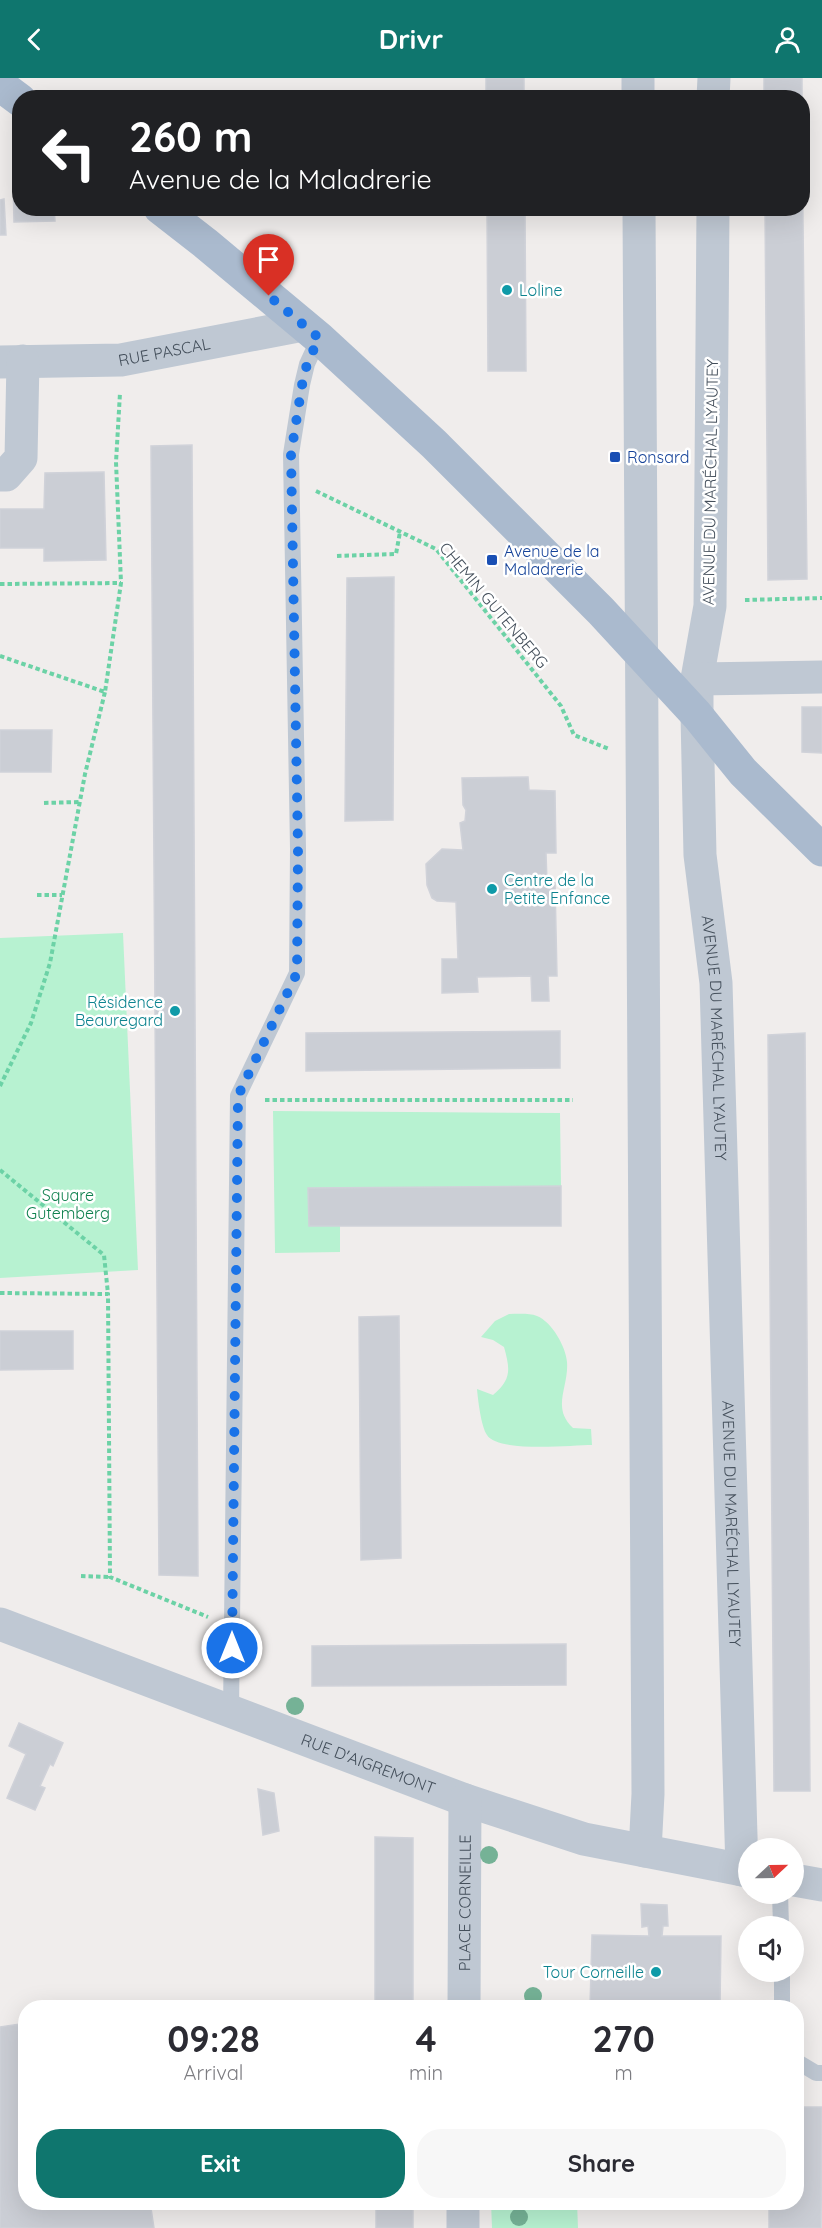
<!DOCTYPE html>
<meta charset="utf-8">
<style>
:root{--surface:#fff;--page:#f7f7f7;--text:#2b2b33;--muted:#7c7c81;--accent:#0f766e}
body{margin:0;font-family:Quicksand,sans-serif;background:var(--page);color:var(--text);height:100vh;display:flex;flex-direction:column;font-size:22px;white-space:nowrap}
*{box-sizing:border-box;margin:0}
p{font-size:20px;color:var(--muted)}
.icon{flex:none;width:33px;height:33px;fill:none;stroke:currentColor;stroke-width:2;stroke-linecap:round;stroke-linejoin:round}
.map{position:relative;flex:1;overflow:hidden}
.side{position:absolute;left:18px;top:1922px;width:786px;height:210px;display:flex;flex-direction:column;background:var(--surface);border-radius:24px;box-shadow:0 6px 24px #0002}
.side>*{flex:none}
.hud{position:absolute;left:12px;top:12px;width:798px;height:126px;border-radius:24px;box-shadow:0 6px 24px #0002;background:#202124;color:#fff;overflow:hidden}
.needle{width:39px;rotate:68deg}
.controls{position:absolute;left:738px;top:1760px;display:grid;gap:12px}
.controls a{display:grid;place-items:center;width:66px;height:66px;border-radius:50%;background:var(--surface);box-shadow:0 6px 24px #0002;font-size:30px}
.pin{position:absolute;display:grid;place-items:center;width:51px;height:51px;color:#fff;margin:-62px -26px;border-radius:50% 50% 50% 0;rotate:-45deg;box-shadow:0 0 6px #0007}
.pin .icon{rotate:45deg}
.me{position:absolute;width:66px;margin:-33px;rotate:0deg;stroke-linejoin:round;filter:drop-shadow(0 0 4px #0008)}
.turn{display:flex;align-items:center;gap:21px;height:126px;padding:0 18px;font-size:27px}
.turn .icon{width:78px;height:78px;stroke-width:2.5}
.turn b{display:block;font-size:42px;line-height:51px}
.eta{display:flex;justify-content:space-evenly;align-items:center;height:102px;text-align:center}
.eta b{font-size:36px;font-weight:800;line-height:42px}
.action{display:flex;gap:12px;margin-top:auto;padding:12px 18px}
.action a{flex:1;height:69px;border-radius:24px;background:var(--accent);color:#fff;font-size:24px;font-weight:800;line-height:69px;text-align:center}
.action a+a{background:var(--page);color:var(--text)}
header{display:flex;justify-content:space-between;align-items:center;height:78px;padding:0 18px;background:var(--accent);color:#fff;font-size:27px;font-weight:800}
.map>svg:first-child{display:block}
</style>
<header><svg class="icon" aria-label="back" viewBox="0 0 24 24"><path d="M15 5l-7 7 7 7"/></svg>Drivr<svg class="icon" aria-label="person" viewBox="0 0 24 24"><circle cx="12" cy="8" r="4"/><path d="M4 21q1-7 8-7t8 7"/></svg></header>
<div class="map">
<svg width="822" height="2150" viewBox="0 0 822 2150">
<rect width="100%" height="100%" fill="#f0edec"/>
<g fill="#b7f2d1">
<path d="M123,855L138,1192L0,1200V860Z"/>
<path d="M273,1033L560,1035L561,1108L309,1110V1148H340V1174L275,1175Z"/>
<path d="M509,1236C519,1236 529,1235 537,1238C552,1244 566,1269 567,1284C569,1309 551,1330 573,1350L591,1351L592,1367C572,1367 498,1375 487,1357C481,1348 478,1322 477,1311L493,1317C512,1301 510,1291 504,1269L493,1262L481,1259L495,1243Z"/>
<path d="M491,2124H577L578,2150H492Z"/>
</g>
<g fill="#cbced5" stroke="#d0d2d9" stroke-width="1.5">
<rect x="486" y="0" width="38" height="20"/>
<rect x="764" y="0" width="38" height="20"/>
<path d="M802,55L807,501L768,502L765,130H802Z"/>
<path d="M13,102H20V130H54L55,143L14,144Z"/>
<path d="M4,121L6,157H0V122Z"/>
<path d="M487,130H525L526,293H488Z"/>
<path d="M192,367L198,1498L159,1497L151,368Z"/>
<path d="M104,394L106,482L44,483V470H0V431H44L45,395Z"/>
<path d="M394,499L393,742L345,743L347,500Z"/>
<path d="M802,629H822V675L802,674Z"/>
<path d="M0,652H52L51,694H0Z"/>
<path d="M528,699L529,712L555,713L556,775H546L547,805H555L557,898H548L549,923H532L531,898L477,899L478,914L442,915V881H458L456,824L437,823L432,820L427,807L426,786L442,771L463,772L460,745L465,743L466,732L463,727L462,700Z"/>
<path d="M560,953V990L306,993V955Z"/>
<path d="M805,955L810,1713H774L768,957Z"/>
<path d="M561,1108V1148H309L308,1110Z"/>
<path d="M399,1238L401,1480L361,1482L359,1239Z"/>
<path d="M0,1253H73V1291L0,1292Z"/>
<path d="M566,1566V1607L312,1608V1568Z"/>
<path d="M19,1645L63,1665L53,1688L50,1686L40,1708L45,1710L35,1732L7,1720L26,1676L9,1668Z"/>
<path d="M258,1711L274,1715L279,1753L263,1757Z"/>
<path d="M375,1759L413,1760V1929H375Z"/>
<path d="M641,1826L667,1827L668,1848H663L662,1858H721L720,1929H590L592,1857L649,1858L648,1848L642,1849Z"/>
<path d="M26,1945V2124H150L154,2150H0V1949Z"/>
<path d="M796,2029H822L821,2150H769V2124H796Z"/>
<rect x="376" y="2124" width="37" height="26"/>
</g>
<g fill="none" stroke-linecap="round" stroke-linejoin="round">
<g stroke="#6cd2a6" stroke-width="4" stroke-dasharray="4.5 3" stroke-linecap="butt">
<path d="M316,413L436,471L561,628L574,657L609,671"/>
<path d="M337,478L396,476L400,454"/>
<path d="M0,506L121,505"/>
<path d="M745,522L822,520"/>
<path d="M0,578L105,614L121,505L116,384L120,315"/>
<path d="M44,725L79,724"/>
<path d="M37,817H62"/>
<path d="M0,1008L31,945L50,885L85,696L105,614"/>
<path d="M265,1022H573"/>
<path d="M0,1092L104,1177L108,1216"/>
<path d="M0,1215L108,1216L110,1499L208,1539"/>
<path d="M81,1498L110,1499"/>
</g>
<g stroke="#bfc8d3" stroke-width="16">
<path d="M231,1634L238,1018L297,895L298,771L291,376L302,307L307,286L319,260"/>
<path d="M780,1815L781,1848"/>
<path d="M782,1893V1929"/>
<path d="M796,1983L816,1995H822"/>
</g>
<g stroke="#bfc8d3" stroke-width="33">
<path d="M638,0V20"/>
<path d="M713,20L714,0"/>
<path d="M639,130L648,1716L645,1773"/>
<path id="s1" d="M713,130L710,528L697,601V637L700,777L716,905L742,1792"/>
<path id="s2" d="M0,284L121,282L303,247"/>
<path d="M0,397H6L21,380L23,283"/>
<path d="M697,601L822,599"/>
<path id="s3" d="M0,1546L465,1722L584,1761L748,1793"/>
<path d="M794,1802L822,1807"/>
<path id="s4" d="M464,1929L465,1722"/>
<path d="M463,2150V2124"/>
</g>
<g stroke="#aabace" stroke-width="33">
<path d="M0,7L20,22"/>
<path d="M160,130L205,165L319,260L434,366L601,533L697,637L743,694L822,772"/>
</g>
</g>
<g fill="#75b296">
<circle cx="295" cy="1628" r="9"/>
<circle cx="489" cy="1777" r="9"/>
<circle cx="533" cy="1918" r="9"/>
<circle cx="519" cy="2139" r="9"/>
</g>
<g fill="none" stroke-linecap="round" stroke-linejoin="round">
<path stroke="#1a73e8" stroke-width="10" stroke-dasharray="0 18" d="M232,1570L238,1018L297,895L298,771L291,376L302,307L307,286L319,260L269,218"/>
</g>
<g fill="#0f9aa8" stroke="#fff" stroke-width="2">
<circle cx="507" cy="212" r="6"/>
<circle cx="492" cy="811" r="6"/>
<circle cx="175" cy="933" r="6"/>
<circle cx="656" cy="1894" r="6"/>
</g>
<g fill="#1a4fb4" stroke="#fff" stroke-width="2">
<rect x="609" y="373" width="12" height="12" rx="3"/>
<rect x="486" y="476" width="12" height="12" rx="3"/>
</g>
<g text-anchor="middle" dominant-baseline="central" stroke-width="5" stroke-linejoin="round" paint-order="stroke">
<g font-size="16" fill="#0d838f" stroke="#fff" text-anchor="start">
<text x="519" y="212">Loline</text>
<text x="504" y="802">Centre de la<tspan x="504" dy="18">Petite Enfance</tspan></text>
<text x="163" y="924" text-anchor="end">Résidence<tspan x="163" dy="18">Beauregard</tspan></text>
<text x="644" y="1894" text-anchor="end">Tour Corneille</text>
</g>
<g font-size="16" fill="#444f5b" stroke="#fff">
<text stroke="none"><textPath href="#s2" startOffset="165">RUE PASCAL</textPath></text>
<text transform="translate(710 404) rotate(-89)">AVENUE DU MARÉCHAL LYAUTEY</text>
<text transform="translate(494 527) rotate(50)">CHEMIN GUTENBERG</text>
<text stroke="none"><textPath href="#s1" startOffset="832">AVENUE DU MARÉCHAL LYAUTEY</textPath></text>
<text stroke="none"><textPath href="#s1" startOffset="1318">AVENUE DU MARÉCHAL LYAUTEY</textPath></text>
<text stroke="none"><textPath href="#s3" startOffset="394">RUE D'AIGREMONT</textPath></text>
<text stroke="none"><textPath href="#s4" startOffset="104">PLACE CORNEILLE</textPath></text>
</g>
<g font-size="16" fill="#164399" stroke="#fff" text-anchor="start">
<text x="627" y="379">Ronsard</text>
<text x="504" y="473">Avenue de la<tspan x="504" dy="18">Maladrerie</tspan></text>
</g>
<g font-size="16" fill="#10814f" stroke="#fff">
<text x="68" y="1117">Square<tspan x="68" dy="18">Gutemberg</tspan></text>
</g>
</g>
</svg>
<div class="controls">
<a><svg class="needle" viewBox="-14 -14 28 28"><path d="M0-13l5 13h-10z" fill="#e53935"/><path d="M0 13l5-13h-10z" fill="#7c7c81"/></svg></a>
<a><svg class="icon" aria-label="sound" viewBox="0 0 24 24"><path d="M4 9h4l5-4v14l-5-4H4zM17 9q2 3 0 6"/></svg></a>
</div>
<div class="pin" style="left:269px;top:218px;background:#d93025"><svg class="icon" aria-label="arrive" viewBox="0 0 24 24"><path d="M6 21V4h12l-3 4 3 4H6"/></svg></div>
<svg class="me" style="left:232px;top:1570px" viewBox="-20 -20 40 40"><circle r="17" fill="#1a73e8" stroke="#fff" stroke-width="3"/><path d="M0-11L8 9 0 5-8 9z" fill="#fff"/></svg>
<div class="hud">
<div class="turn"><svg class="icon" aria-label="left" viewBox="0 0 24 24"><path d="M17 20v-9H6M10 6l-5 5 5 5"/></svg><div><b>260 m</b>Avenue de la Maladrerie</div></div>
</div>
<section class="side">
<div class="eta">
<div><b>09:28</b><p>Arrival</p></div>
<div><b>4</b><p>min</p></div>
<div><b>270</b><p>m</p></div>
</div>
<div class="action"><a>Exit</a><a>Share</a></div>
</section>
</div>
